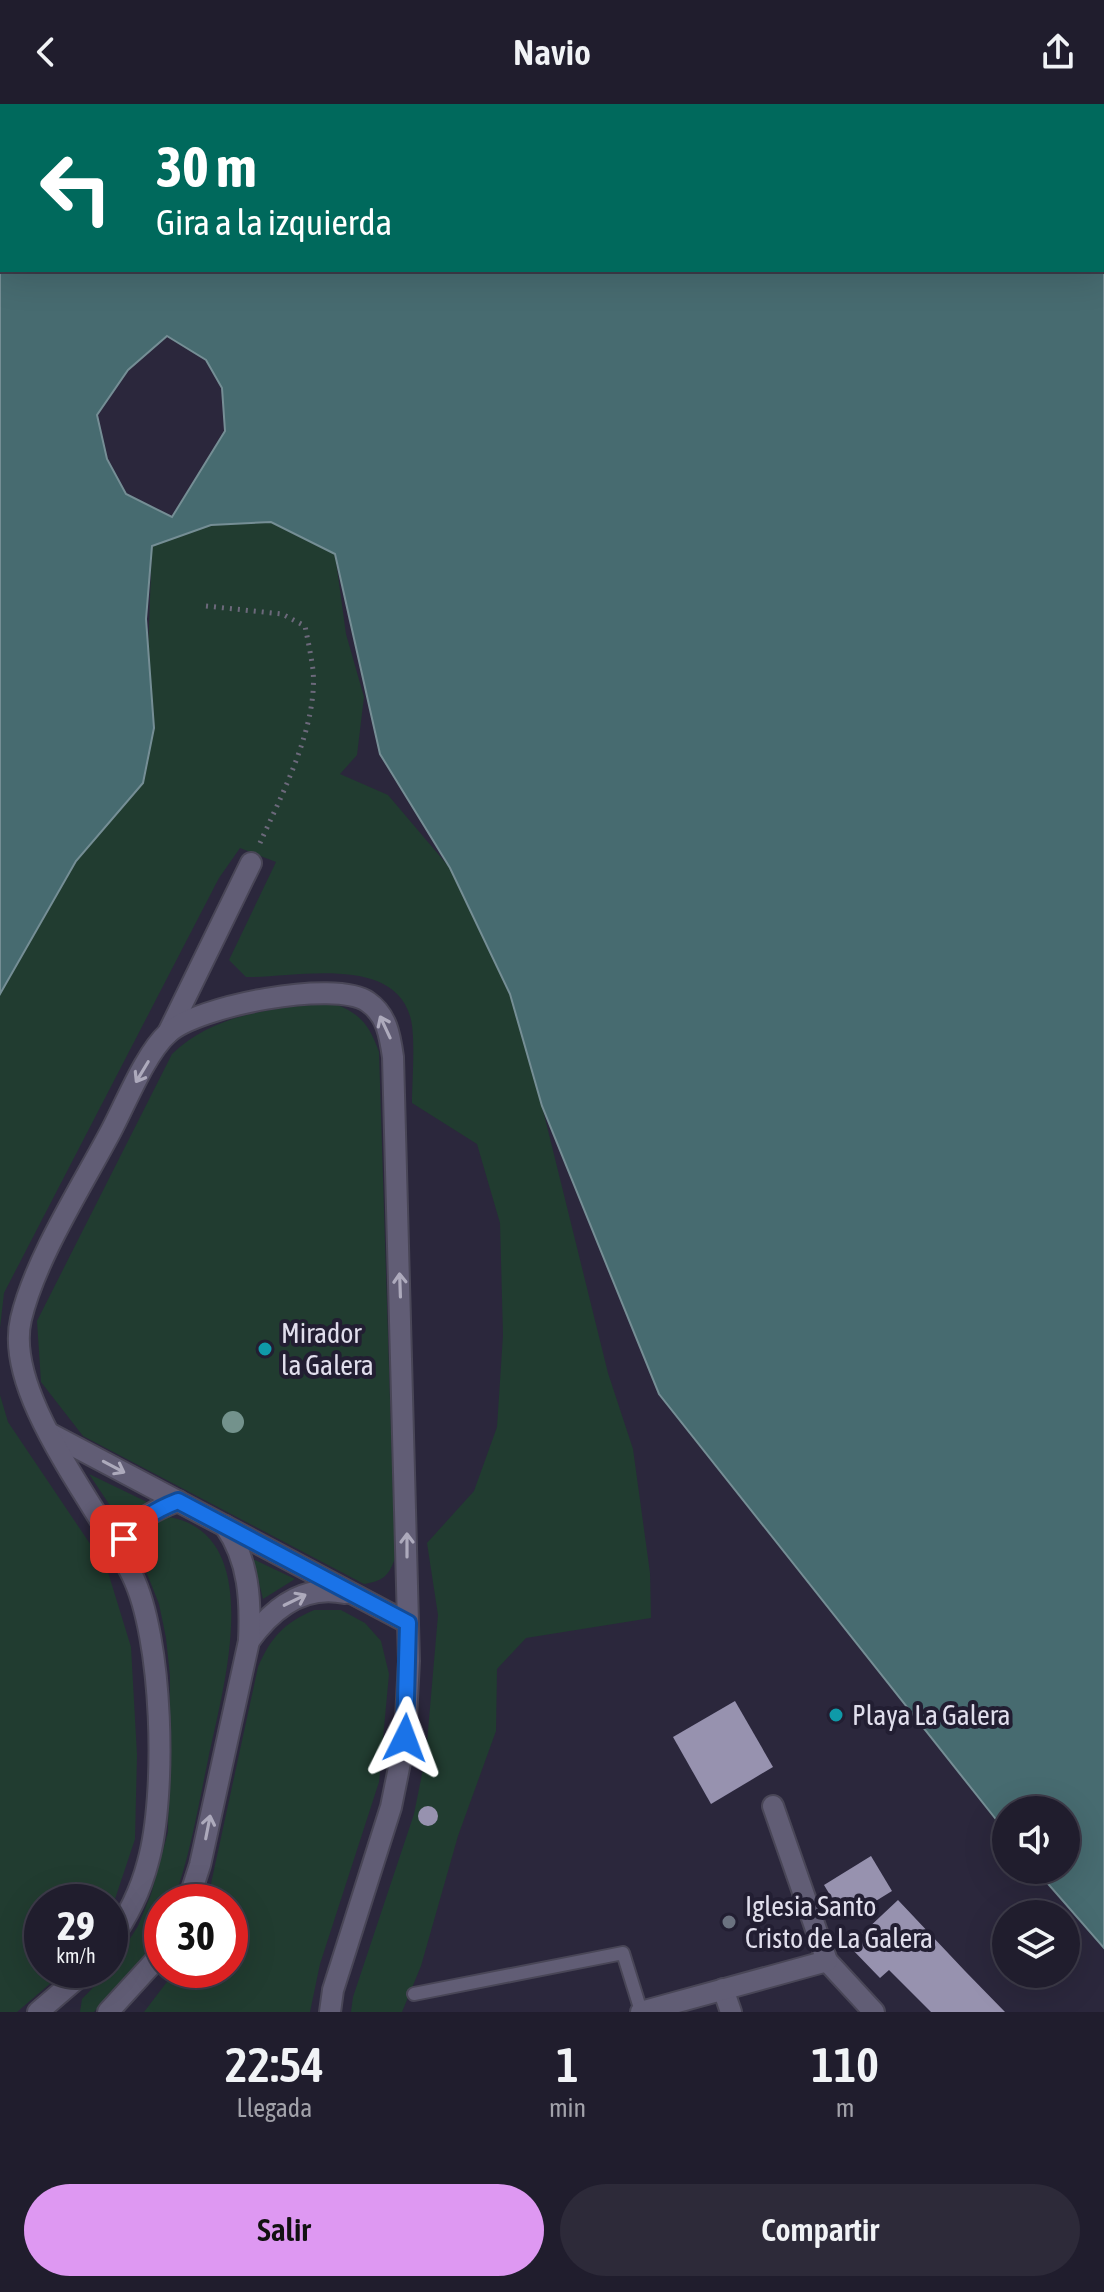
<!DOCTYPE html>
<html lang="es">
<style>
:root{--surface:#201d2d;--page:#2d2a39;--text:#f1f3f6;--muted:#a2a2aa;--line:#3d3b49;--accent:#de98f2}
body{margin:0;font-family:"Asap Condensed",sans-serif;background:var(--page);color:var(--text);height:100vh;display:flex;flex-direction:column;font-size:30px;white-space:nowrap}
*{box-sizing:border-box;margin:0}
p{font-size:26px;color:var(--muted)}
.icon{flex:none;width:44px;height:44px;fill:none;stroke:currentColor;stroke-width:2;stroke-linecap:round;stroke-linejoin:round}
.map{position:relative;height:1908px;overflow:hidden}
.sheet{display:flex;flex-direction:column;background:var(--surface);flex:1}
.sheet>*{flex:none}
.top-card{position:absolute;left:0px;top:0px;width:1104px;height:168px;box-shadow:0 8px 32px #0002,0 0 0 2px var(--line);background:#00695c;color:#fff;overflow:hidden}
.fabs{position:absolute;left:992px;top:1692px;display:grid;gap:16px}
.fabs a{display:grid;place-items:center;width:88px;height:88px;border-radius:50%;background:var(--surface);box-shadow:0 8px 32px #0002,0 0 0 2px var(--line);font-size:40px}
.speed{position:absolute;left:24px;top:1780px;display:flex;gap:16px;font-size:40px;font-weight:700;text-align:center}
.speed>*{display:grid;place-content:center;width:104px;height:104px;border-radius:50%;background:var(--surface);box-shadow:0 8px 32px #0002,0 0 0 2px var(--line);line-height:1}
.speed small{font-size:20px;font-weight:400}
.speed .limit{border:12px solid #d22;background:#fff;color:#111}
.pin{position:absolute;display:grid;place-items:center;width:68px;height:68px;color:#fff;margin:-34px;border-radius:16px;box-shadow:0 4px 12px #0006}
.me{position:absolute;width:88px;margin:-44px;rotate:3deg;stroke-linejoin:round;filter:drop-shadow(0 0 6px #0008)}
.turn{display:flex;align-items:center;gap:28px;height:168px;padding:0 24px;font-size:36px}
.turn .icon{width:104px;height:104px;stroke-width:2.5}
.turn b{display:block;font-size:56px;line-height:68px}
.eta{display:flex;justify-content:space-evenly;align-items:center;height:136px;text-align:center}
.eta b{font-size:48px;font-weight:600;line-height:56px}
.action{display:flex;gap:16px;margin-top:auto;padding:16px 24px}
.action a{flex:1;height:92px;border-radius:48px;background:var(--accent);color:#111;font-size:32px;font-weight:600;line-height:92px;text-align:center}
.action a+a{background:var(--page);color:var(--text)}
header{display:flex;justify-content:space-between;align-items:center;height:104px;padding:0 24px;background:var(--surface);font-size:36px;font-weight:600}
.map>svg:first-child{display:block}
</style>
<header><svg class="icon" aria-label="back" viewBox="0 0 24 24"><path d="M15 5l-7 7 7 7"/></svg>Navio<svg class="icon" aria-label="share" viewBox="0 0 24 24"><path d="M12 15V3M7 8l5-5 5 5M5 13v7h14v-7"/></svg></header>
<div class="map">
<svg width="1104" height="1908" viewBox="0 0 1104 1908">
<rect width="100%" height="100%" fill="#2b273c"/>
<g fill="#213c30">
<path d="M271,418L335,450L346,530L364,593L357,651L340,670L388,691L450,764L510,890L542,1002L608,1269L633,1345L650,1469L651,1514L526,1534L497,1565L496,1627L458,1732L421,1862L402,1908H351L353,1893L414,1710L426,1650L438,1511L427,1439L474,1387L497,1323L503,1231L500,1119L477,1040L412,999C412,978 416,930 410,912C392,850 292,874 246,873L229,856L276,758L240,744L219,774L4,1189L0,1224V890L76,757L143,679L152,442L211,421Z"/>
<path d="M332,899C360,909 369,920 379,948L395,1454C389,1472 383,1477 364,1480L83,1332L41,1278L37,1217L172,950C215,909 274,904 332,899Z"/>
<path d="M0,1291L8,1318L107,1465L131,1543L137,1651L135,1735L110,1810V1798H42V1866H66L17,1908H0Z"/>
<path d="M89,1370L147,1398L123,1421Z"/>
<path d="M169,1413C270,1431 221,1591 208,1656C198,1703 190,1753 173,1798H162L160,1829L139,1860L94,1908H80L82,1895L110,1866L138,1822L151,1790L168,1728L170,1572L166,1534L159,1500L136,1442L156,1418Z"/>
<path d="M253,1455L295,1475L263,1495Z"/>
<path d="M314,1506H341L365,1519L381,1537L389,1570L379,1678L320,1860L310,1908H144L176,1866H230V1798H207L258,1563C271,1533 284,1519 314,1506Z"/>
</g>
<path fill="#476b70" stroke="#758e95" stroke-width="2" fill-rule="evenodd" d="M0,0H1104V1844L1036,1766H1066V1706H1006V1728L659,1290L542,1002L510,890L450,764L380,650L335,450L271,418L211,421L152,442L146,515L154,624L143,679L76,757L0,890ZM2,2H1102V166H2ZM167,232L206,256L222,284L225,327L172,413L126,390L107,355L97,311L128,266Z"/>
<g fill="#9792af">
<path d="M735,1597L773,1663L711,1700L673,1633Z"/>
<circle cx="428" cy="1712" r="10"/>
<path d="M871,1752L892,1787L845,1816L824,1781Z"/>
<path d="M898,1796L965,1867L1005,1908H931L889,1866L880,1874L849,1842Z"/>
</g>
<g fill="none" stroke-linecap="round" stroke-linejoin="round">
<defs>
<path id="lane" d="M414,1890L623,1849L641,1907"/>
<g id="street">
<path d="M168,929L251,759"/>
<path d="M51,1330L408,1519"/>
<path d="M121,1450C126,1420 151,1407 178,1397"/>
<path d="M249,1537C272,1505 303,1480 345,1489"/>
<path d="M773,1702L827,1857L874,1908"/>
<path d="M188,1798L200,1761L249,1537C251,1497 249,1456 225,1422"/>
<path d="M110,1837C127,1814 141,1785 148,1758C167,1690 163,1534 132,1471C99,1403 3,1290 21,1215C35,1155 82,1082 111,1027C126,999 145,950 168,929C197,902 335,875 368,898C387,911 390,932 393,953L409,1557L405,1634L391,1703L333,1886L330,1908"/>
<path d="M723,1885L731,1908"/>
<path d="M38,1908L87,1866"/>
<path d="M108,1908L162,1849"/>
<path d="M641,1908L827,1857"/>
</g>
</defs>
<use href="#lane" stroke="#494657" stroke-width="16"/>
<use href="#street" stroke="#494657" stroke-width="24"/>
<path stroke="#6c697b" stroke-width="5" stroke-dasharray="2 6" stroke-linecap="butt" d="M206,502L282,510L305,522C308,537 311,551 313,566C318,622 282,690 260,739"/>
<use href="#lane" stroke="#615d75" stroke-width="12"/>
<use href="#street" stroke="#615d75" stroke-width="20"/>
</g>
<circle fill="#73928c" cx="233" cy="1318" r="11"/>
<defs><path id="oneway-shaft" d="M-6 0H5M1.5-3L5.5 0L1.5 3" fill="none" stroke-width="1.6" stroke-linecap="round" stroke-linejoin="round" transform="scale(2)"/></defs>
<g stroke="#adaabc">
<use href="#oneway-shaft" transform="translate(385 923) rotate(-115)"/>
<use href="#oneway-shaft" transform="translate(142 968) rotate(121)"/>
<use href="#oneway-shaft" transform="translate(400 1181) rotate(-92)"/>
<use href="#oneway-shaft" transform="translate(114 1363) rotate(28)"/>
<use href="#oneway-shaft" transform="translate(407 1441) rotate(-90)"/>
<use href="#oneway-shaft" transform="translate(295 1496) rotate(-26)"/>
<use href="#oneway-shaft" transform="translate(208 1723) rotate(-79)"/>
</g>
<g fill="none" stroke-linecap="round" stroke-linejoin="round">
<defs>
<path id="route" d="M124,1435C139,1416 155,1406 178,1397L408,1519L405,1634"/>
</defs>
<use href="#route" stroke="#114b97" stroke-width="20"/>
<use href="#route" stroke="#1a73e8" stroke-width="14"/>
</g>
<g fill="#0f9aa8" stroke="#221e32" stroke-width="3">
<circle cx="265" cy="1245" r="8"/>
<circle cx="836" cy="1611" r="8"/>
</g>
<circle fill="#6b7280" stroke="#221e32" stroke-width="3" cx="729" cy="1818" r="8"/>
<g text-anchor="middle" dominant-baseline="central" stroke-width="8" stroke-linejoin="round" paint-order="stroke">
<g font-size="28" fill="#e0deec" stroke="#221e32" text-anchor="start">
<text x="281" y="1229">Mirador<tspan x="281" dy="32">la Galera</tspan></text>
<text x="852" y="1611">Playa La Galera</text>
<text x="745" y="1802">Iglesia Santo<tspan x="745" dy="32">Cristo de La Galera</tspan></text>
</g>
</g>
</svg>
<div class="fabs">
<a><svg class="icon" aria-label="sound" viewBox="0 0 24 24"><path d="M4 9h4l5-4v14l-5-4H4zM17 9q2 3 0 6"/></svg></a>
<a><svg class="icon" aria-label="layers" viewBox="0 0 24 24"><path d="M12 4l9 5-9 5-9-5zM3 14l9 5 9-5"/></svg></a>
</div>
<div class="speed"><div>29<small>km/h</small></div><div class="limit">30</div></div>
<div class="pin" style="left:124px;top:1435px;background:#d93025"><svg class="icon" aria-label="arrive" viewBox="0 0 24 24"><path d="M6 21V4h12l-3 4 3 4H6"/></svg></div>
<svg class="me" style="left:405px;top:1634px" viewBox="-20 -20 40 40"><path d="M0-17L14 15 0 8-14 15z" fill="#1a73e8" stroke="#fff" stroke-width="4"/></svg>
<div class="top-card">
<div class="turn"><svg class="icon" aria-label="left" viewBox="0 0 24 24"><path d="M17 20v-9H6M10 6l-5 5 5 5"/></svg><div><b>30 m</b>Gira a la izquierda</div></div>
</div>
</div>
<section class="sheet">
<div class="eta">
<div><b>22:54</b><p>Llegada</p></div>
<div><b>1</b><p>min</p></div>
<div><b>110</b><p>m</p></div>
</div>
<div class="action"><a>Salir</a><a>Compartir</a></div>
</section>
